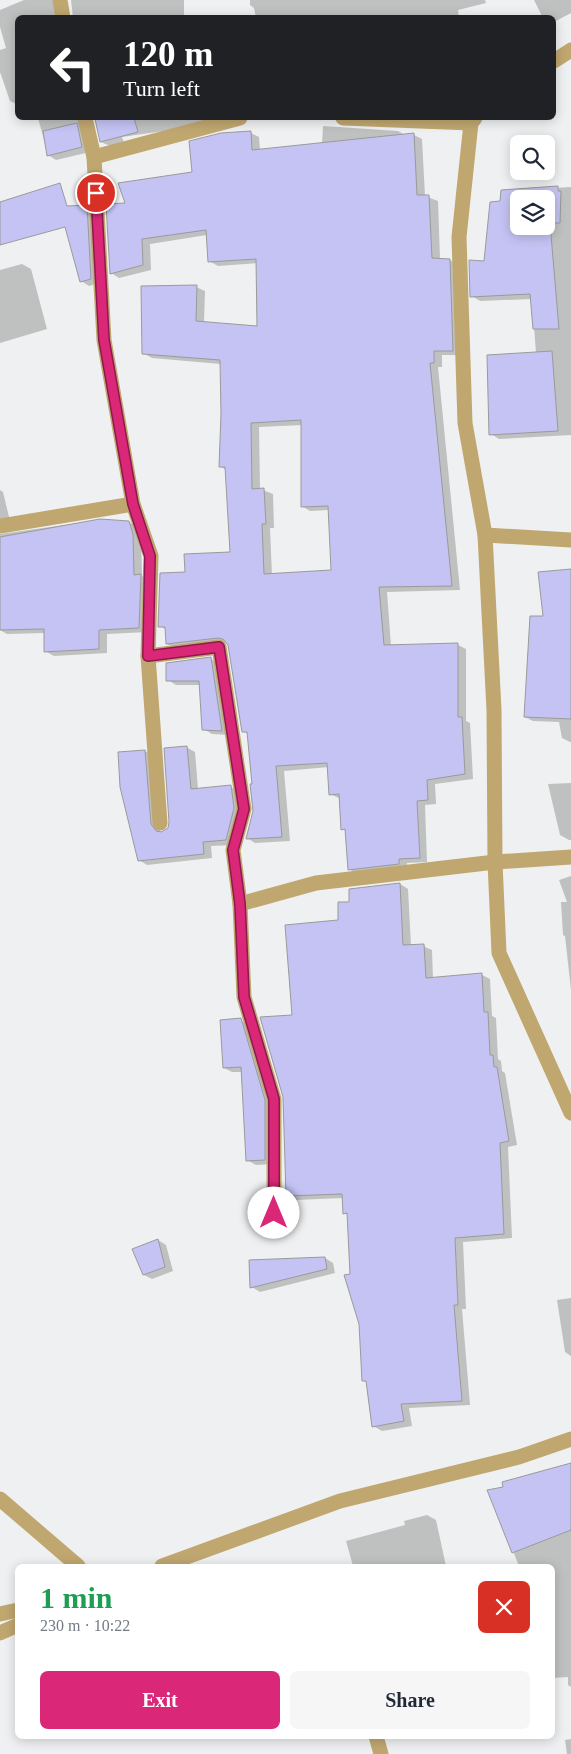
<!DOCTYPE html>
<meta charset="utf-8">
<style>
:root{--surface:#fff;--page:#f6f6f7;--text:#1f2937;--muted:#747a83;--accent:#db2777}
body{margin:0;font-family:Georgia,serif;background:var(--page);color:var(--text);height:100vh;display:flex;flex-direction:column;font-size:19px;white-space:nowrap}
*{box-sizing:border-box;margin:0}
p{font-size:16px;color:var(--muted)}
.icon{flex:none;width:28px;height:28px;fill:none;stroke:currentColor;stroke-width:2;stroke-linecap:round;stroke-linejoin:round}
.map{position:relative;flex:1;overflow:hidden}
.details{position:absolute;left:15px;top:1564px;width:540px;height:175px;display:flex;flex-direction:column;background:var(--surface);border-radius:8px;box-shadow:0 2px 12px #0003}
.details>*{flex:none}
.guide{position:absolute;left:15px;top:15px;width:541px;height:105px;border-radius:8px;box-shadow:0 2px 12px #0003;background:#202124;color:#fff;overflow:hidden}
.fabs{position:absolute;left:510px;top:135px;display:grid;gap:10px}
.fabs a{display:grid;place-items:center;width:45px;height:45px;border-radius:8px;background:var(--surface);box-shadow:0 2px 12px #0003;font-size:25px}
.pin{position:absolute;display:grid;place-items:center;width:42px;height:42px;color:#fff;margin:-21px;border:2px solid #fff;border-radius:50%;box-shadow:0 1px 5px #0007}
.me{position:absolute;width:55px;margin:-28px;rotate:0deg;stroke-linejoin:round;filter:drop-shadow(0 0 4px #0008)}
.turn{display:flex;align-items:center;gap:18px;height:105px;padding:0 25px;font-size:22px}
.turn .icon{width:65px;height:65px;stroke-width:2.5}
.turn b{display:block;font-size:35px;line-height:42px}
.round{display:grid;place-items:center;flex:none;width:52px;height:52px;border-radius:8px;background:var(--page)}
.head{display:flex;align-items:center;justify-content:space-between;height:85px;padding:0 25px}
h1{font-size:30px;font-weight:600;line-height:38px;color:#1e9e55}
.cta{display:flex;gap:10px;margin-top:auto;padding:10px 25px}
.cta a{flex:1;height:58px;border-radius:8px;background:var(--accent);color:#fff;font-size:20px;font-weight:600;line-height:58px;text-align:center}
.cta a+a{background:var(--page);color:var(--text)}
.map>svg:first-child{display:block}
</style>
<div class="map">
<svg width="571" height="1754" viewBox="0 0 571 1754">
<rect width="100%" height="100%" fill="#eff0f1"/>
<g fill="#0003" fill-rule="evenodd">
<path d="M24,0H61V18H18V105L10,101L0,72V50L6,48L0,27V10Z"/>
<path d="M71,0H184V18H73Z"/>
<path d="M250,0H485L486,3L458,10L459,18H256L254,8L250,5Z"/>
<path d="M534,0H571V13L554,22V18H543Z"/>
<path d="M38,118H87L90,152L56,160L48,155Z"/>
<path d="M95,118H216L198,126L122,137L124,143L110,146L101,142Z"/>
<path d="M323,126L398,131L405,135H414L422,139L425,196L438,201L440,259L450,260L458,265L461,355H442V367H438L460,590L387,592L391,646L458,645L466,649V721L470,723L473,779L435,784L436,804L425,805L427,862L407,863V868L357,874L349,869L347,831L342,829L341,799L330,794L329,767L284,771L290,841L255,843L247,838L254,811L253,785L248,734L243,731L229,645L227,642L175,648L167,644V630L160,626L186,573L231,553L226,470L220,466L223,414L221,364L152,358L143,353L196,287L205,291L204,323L259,328L258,263L218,266L209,261L207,235L150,244L151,270L119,278L111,273L126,204L193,173L251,133L259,137L260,150L322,145ZM303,425L302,506L310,511L329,510L332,572L272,575L270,528H274L273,494L260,489L259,427Z"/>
<path d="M571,187V435L499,439L491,434L536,353L532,299L480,301L472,296L486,262L501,203L502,191ZM519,199H546V226H519Z"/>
<path d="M87,206L95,211L99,283L89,286L81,281Z"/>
<path d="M22,264L31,269L47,329L0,343V270Z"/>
<path d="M0,490L3,492L10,521L0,529Z"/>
<path d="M100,520L129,522L137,527L141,539L142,576L149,581L148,632L107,634V653L54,656L45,651V633L7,634L0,630V534Z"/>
<path d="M571,570V742H570L562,738L559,722L533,721L525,717L544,617Z"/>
<path d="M211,659L219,664L230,735L212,734L204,729L201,685H176L168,680Z"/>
<path d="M186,747L195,752L198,789L231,787L239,792L234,845L211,846L212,858L147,865L139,860L145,751L153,756L159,829L161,832H166L171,823Z"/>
<path d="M571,783V840H569L560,835L548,784Z"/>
<path d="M571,876V990L565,936L563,935L561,902H567L559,880Z"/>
<path d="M400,884L408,889L411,946H423L432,950L433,979L482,975L490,979L492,1016L496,1018L498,1059L501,1061L502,1071L505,1073L517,1145L508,1147L512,1238L463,1242L466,1309H462L470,1405L409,1408L412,1426L382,1431L373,1426L367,1383L363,1380L360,1324L352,1276L348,1215L344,1213L343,1198L295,1200L287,1196L293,1017L351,903Z"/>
<path d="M240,1020L249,1025L273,1106V1164L256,1165L247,1160L243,1072H232L224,1068Z"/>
<path d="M158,1240L166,1245L173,1271L152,1279L144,1275Z"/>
<path d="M325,1258L333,1263L335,1273L260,1292L252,1287Z"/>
<path d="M571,1298V1356L565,1352L557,1300Z"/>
<path d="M571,1471V1687L568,1685V1677L552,1678V1566H519L489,1491Z"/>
<path d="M427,1515L436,1520L446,1566H353L346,1541L405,1525L404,1521Z"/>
<path d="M571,1739V1754H567L565,1740Z"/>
</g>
<g fill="#c4c3f3" stroke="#9a9a9b" fill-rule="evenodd">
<path d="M102,118H134L138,132L100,142L95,119Z"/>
<path d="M77,123L82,147L47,156L43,131Z"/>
<path d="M251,131L252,150L414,133L417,195H429L432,258L450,259L453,351H434V363H430L452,586L379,587L384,645L458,643V717H462L465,774L427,780L428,800L417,801L420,858L399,859V864L348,870L345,829L341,830L339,794L329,795L327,763L276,766L282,837L246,839L253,811L250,784H252L247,732H242L228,645L223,639L218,638L166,644L165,627H158L160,573L185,572L184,554L230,552L225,467H219L221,414L220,360L142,354L141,286L197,285L196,321L257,326L256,259L208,262L206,230L142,239L143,265L110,274L106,204L125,203L118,183L192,172L189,141L221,133ZM301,420V507L328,506L331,570L264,574L262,524H266L264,488L252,489L251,423Z"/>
<path d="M60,183L67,206L87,205L91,279L80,282L65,227L0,245V202Z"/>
<path d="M558,186V191H561L560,223H550L559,329H533L530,294L470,297L469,260L484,261L490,202L500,201L501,190ZM519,199H546V226H519Z"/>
<path d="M552,351L558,431L489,435L487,355Z"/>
<path d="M100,519L129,521L133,534L134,575L141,574L139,628L99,630V649L44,652V629L0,630V537Z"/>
<path d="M571,569V719L524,717L530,616H543L538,572Z"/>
<path d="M211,657L222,731L202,730L199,681H166V663Z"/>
<path d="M187,746L191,789L231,785L234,808L226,840L203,842L204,854L138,861L120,787L118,752L145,750L151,824L156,831L161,832L168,828L169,822L164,748Z"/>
<path d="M400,883L403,945L424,944L426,978L482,973L484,1012H488L490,1055H493L494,1067H497L509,1141L500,1143L504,1234L455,1238L458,1305H454L462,1401L401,1404L404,1421L372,1427L366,1381H362L359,1324L344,1275L350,1274L347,1213L343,1214L342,1194L286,1196L283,1097L260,1017L292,1015L285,925L338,920V902H349V889Z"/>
<path d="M241,1018L265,1100V1160L246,1161L241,1067L223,1068L220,1020Z"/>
<path d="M158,1239L165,1267L143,1275L132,1249Z"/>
<path d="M325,1257L327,1269L250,1288L249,1260Z"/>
<path d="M571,1463V1530L512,1553L487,1490L503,1487L502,1482Z"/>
</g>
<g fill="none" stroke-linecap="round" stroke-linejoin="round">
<g stroke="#c0a770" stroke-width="15">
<path d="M60,0L63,18"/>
<path d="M554,61L571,50"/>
<path d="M85,118L94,157L104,340L133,504L151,556L148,656L160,823"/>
<path d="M343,118L471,123"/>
<path d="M475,118L471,123L459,237L465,423L485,535L494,710L495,862L499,953L571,1113"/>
<path d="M94,157L240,118"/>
<path d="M0,526L133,504"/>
<path d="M485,535L571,540"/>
<path d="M148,656L219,647L244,809L233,850L240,904L244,997L274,1099V1213"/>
<path d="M240,904L316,883L495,862L571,857"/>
<path d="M0,1499L78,1566"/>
<path d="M162,1566L340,1501L519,1457L571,1439"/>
<path d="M0,1614L18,1610"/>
<path d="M0,1633L18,1625"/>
<path d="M376,1736L381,1754"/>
</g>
</g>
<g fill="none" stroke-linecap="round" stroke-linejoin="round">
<defs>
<path id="route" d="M96,193L104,340L133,504L150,556L148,656L219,647L244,809L233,850L240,904L244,997L274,1099V1213"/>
</defs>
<use href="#route" stroke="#8e194d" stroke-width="12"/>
<use href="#route" stroke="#db2777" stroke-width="9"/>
</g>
</svg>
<div class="fabs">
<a><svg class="icon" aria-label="search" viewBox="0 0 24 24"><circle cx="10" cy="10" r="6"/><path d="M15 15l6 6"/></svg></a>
<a><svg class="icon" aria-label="layers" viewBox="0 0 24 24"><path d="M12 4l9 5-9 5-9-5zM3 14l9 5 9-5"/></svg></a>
</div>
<div class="pin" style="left:96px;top:193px;background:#d93025"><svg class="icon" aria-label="arrive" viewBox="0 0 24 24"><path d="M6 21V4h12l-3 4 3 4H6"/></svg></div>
<svg class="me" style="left:274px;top:1213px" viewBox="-20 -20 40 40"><circle r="19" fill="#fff"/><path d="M0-13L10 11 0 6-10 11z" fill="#db2777"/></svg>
<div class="guide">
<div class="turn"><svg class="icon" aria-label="left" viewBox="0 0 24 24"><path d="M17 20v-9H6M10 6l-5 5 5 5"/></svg><div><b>120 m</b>Turn left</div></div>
</div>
<section class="details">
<div class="head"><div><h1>1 min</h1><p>230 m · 10:22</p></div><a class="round" style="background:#d93025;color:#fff"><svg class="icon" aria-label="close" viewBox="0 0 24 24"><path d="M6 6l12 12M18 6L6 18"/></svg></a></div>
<div class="cta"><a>Exit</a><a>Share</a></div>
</section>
</div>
